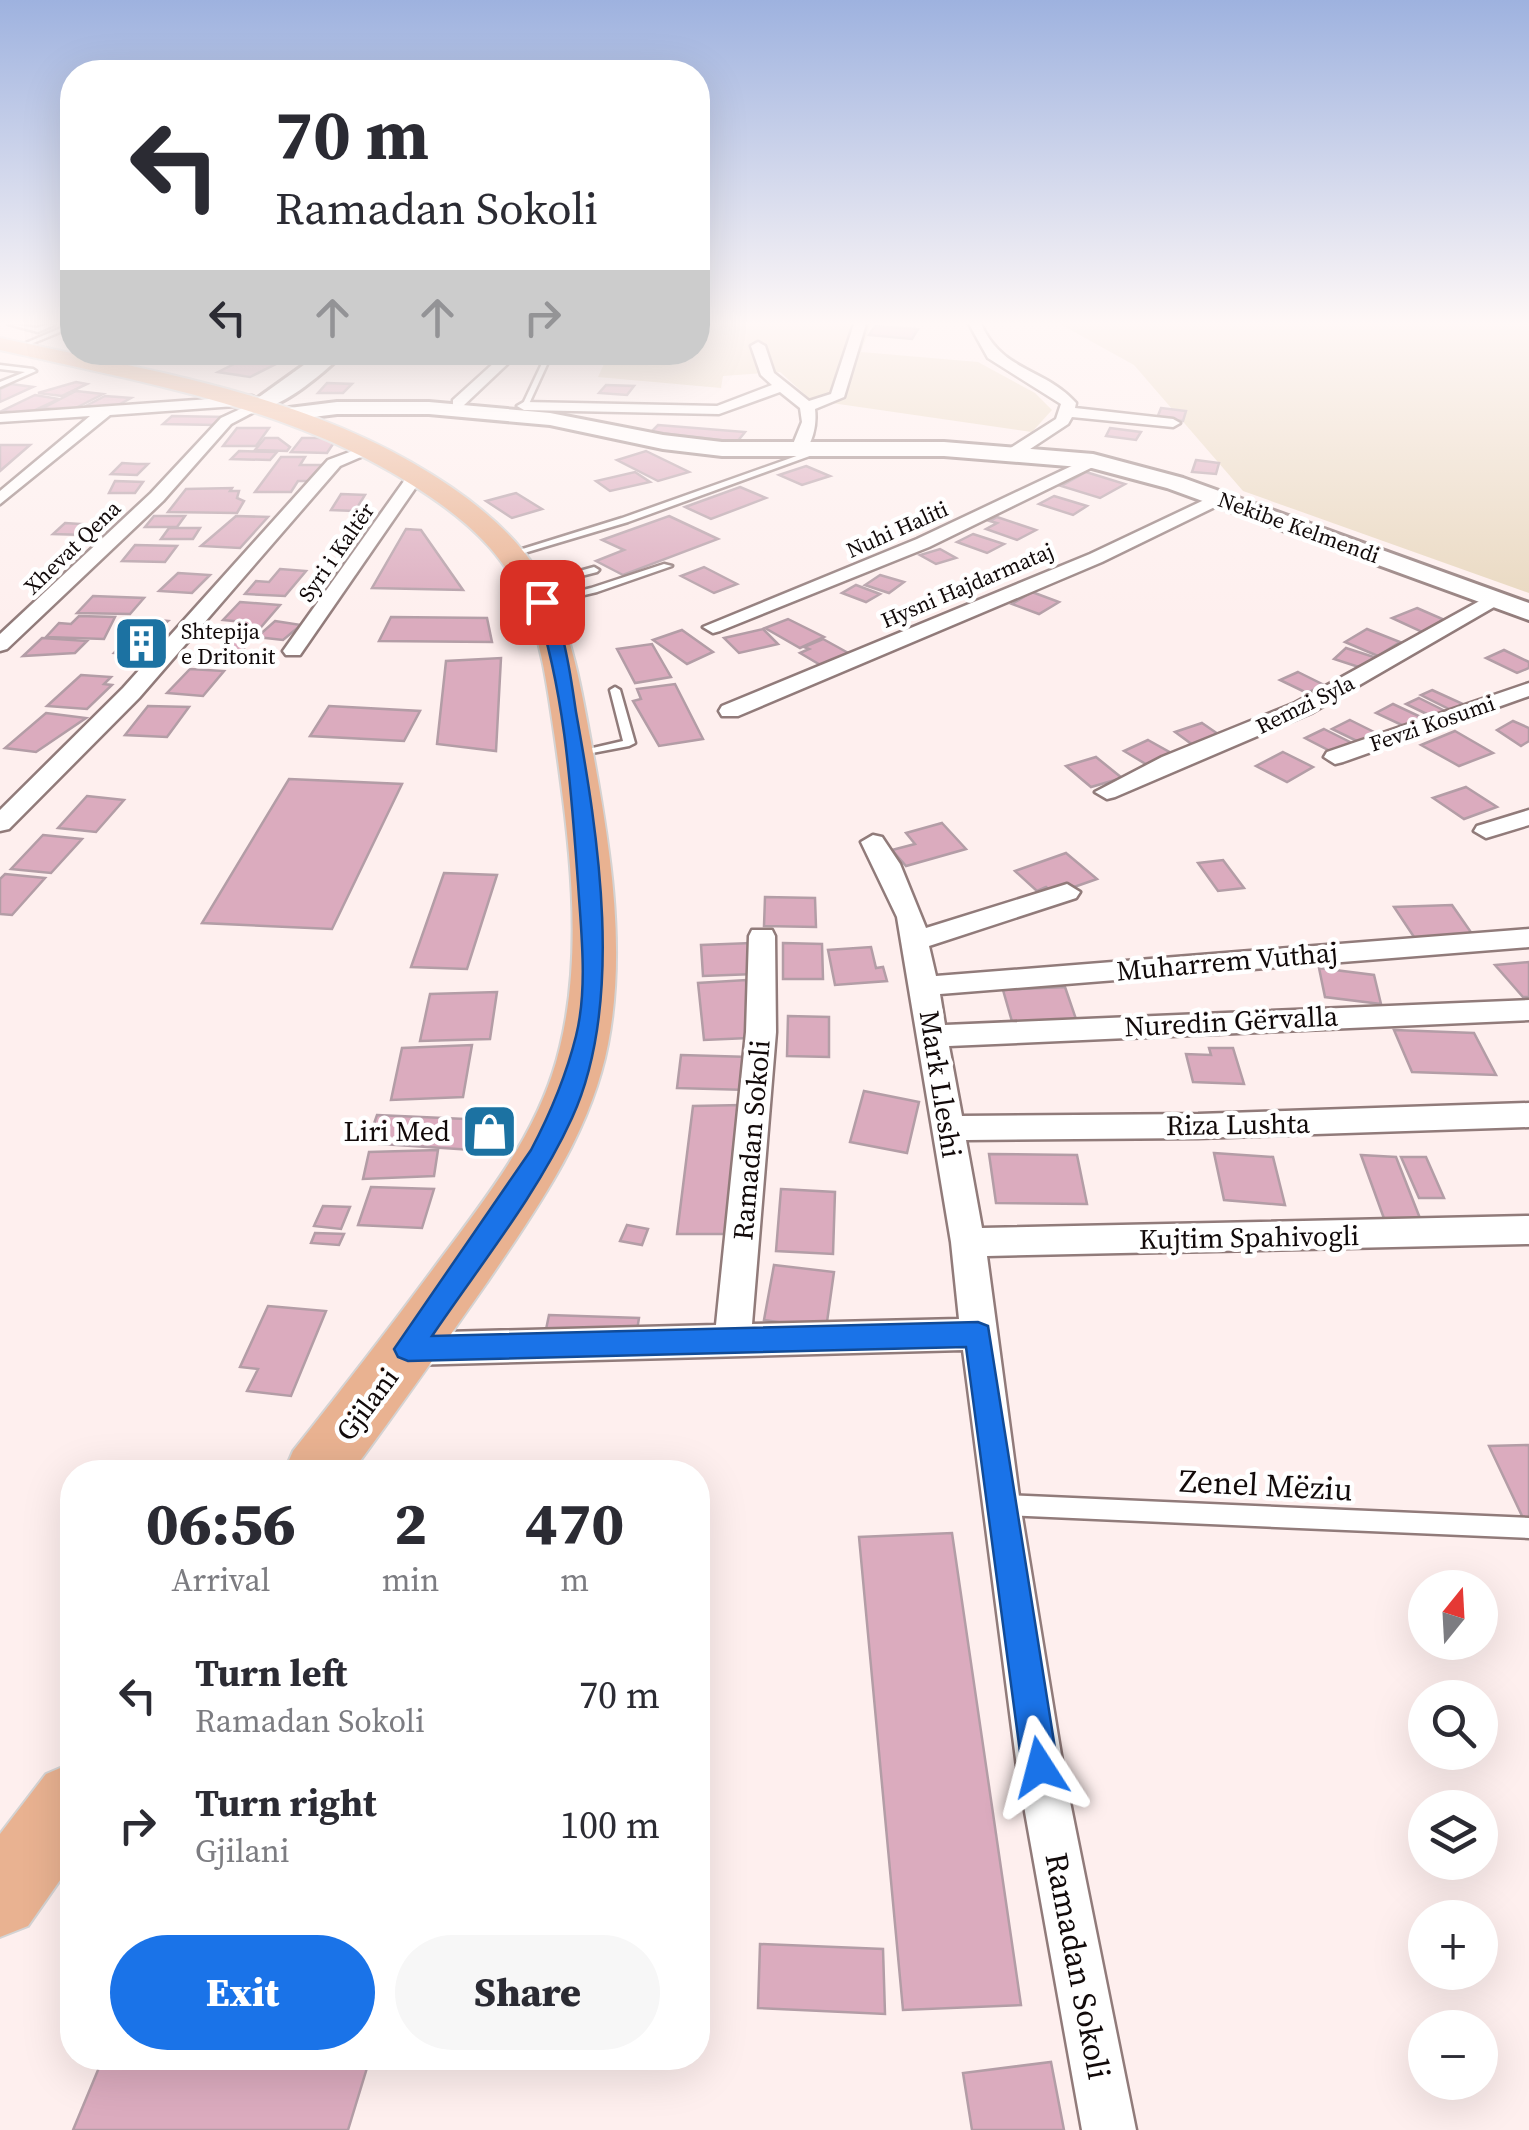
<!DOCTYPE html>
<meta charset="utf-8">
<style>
:root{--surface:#fff;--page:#f7f7f7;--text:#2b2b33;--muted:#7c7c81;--accent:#1a73e8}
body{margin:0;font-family:"Source Serif 4",serif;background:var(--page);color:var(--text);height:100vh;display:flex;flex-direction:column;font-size:38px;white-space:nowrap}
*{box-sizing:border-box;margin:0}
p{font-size:32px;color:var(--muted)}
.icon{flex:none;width:55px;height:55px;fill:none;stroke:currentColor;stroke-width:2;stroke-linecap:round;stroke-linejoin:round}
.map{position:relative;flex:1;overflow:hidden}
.drawer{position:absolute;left:60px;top:1460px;width:650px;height:610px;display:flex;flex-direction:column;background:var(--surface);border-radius:40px;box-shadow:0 10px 40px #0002}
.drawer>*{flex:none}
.guide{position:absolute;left:60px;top:60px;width:650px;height:305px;border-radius:40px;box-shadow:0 10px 40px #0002;background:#fff;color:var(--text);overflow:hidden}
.needle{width:65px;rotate:18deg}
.fabs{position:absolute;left:1408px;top:1570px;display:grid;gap:20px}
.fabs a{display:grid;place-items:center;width:90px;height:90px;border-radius:50%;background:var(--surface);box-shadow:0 10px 40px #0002;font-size:50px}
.pin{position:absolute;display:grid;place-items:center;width:85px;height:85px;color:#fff;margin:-42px;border-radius:20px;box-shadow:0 5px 15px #0006}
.me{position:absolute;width:110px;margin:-55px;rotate:351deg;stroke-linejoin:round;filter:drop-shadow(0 0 8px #0008)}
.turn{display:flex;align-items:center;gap:35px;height:210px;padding:0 50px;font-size:45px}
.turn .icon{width:130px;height:130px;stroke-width:2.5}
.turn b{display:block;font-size:70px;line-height:85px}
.lanes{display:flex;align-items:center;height:95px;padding:0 50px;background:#0003;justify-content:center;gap:50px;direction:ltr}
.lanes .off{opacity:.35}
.eta{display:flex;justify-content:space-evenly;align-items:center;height:170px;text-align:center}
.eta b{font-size:60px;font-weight:800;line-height:70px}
.button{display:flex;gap:20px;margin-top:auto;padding:20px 50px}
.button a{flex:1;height:115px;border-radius:60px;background:var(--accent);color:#fff;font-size:40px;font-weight:800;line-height:115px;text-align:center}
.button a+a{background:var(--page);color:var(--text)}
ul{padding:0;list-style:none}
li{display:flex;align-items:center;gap:30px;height:130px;padding:0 50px}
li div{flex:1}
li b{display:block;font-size:38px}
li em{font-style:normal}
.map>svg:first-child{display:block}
</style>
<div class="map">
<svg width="1529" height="2130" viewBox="0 0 1529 2130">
<rect width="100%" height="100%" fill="#feefee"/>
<g fill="#e8d7be">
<path d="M698,324H871L861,352L978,362L1035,393L1052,410L1032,432L811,400L780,372L723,376L721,388L598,377L609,353L698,352Z"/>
<path d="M1060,324H1529V593L1243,491L1134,365Z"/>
</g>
<g fill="#dbabbe" stroke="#b39da6" stroke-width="2.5">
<path d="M875,326L918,329L912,339L869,335Z"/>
<path d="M258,352H300L250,377L218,372Z"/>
<path d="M76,382L87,384L62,396L38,393Z"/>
<path d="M327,383L352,384L343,393H318Z"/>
<path d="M11,384L33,387L0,402V389Z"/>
<path d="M606,385L634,386L627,395L599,393Z"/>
<path d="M76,391L103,394L70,411L43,408Z"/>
<path d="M35,395L59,399L27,414L2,411Z"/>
<path d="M105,396L131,398L109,410L76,411Z"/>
<path d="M1161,408L1186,411L1183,421L1157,418Z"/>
<path d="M172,416L225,417L217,425L163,424Z"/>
<path d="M658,425L745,432L737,442L651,432Z"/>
<path d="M237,428H269L256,446H223Z"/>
<path d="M1110,428L1141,432L1136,440L1106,436Z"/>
<path d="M265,438H278L290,447L287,451L255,450Z"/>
<path d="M302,438H337L327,453L291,452Z"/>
<path d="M0,445H30L0,471Z"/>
<path d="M239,451L277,452L270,460L231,459Z"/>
<path d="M646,451L689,472L658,481L617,460Z"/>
<path d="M281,457H305L300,465H327L317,481H298L291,492H255Z"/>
<path d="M1196,460L1219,463L1216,474L1192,472Z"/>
<path d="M122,463L137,464H148L137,475L111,474Z"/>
<path d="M806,466L830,476L802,485L779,475Z"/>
<path d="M635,472L650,482L610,491L596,481Z"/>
<path d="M1086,472L1125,484L1100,498L1061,486Z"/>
<path d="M115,481L143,482L135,493H109Z"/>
<path d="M740,487L766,498L711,519L685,507Z"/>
<path d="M232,488L230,491H239L237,498L244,501L237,513L168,512L186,489Z"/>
<path d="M516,493L542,509L512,518L486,501Z"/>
<path d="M341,494L365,495L355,511L331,510Z"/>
<path d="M1054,496L1087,506L1073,515L1039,504Z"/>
<path d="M154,516H185L177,527H145Z"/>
<path d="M236,516L268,517L240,548L201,546Z"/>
<path d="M669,516L718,539L623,575L596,561L624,550L602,540Z"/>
<path d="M997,517L1036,530L1017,540L986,529L997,523L990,521Z"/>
<path d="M65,523L97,525L86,535L53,534Z"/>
<path d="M169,528H200L193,539H161Z"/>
<path d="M406,529L421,530L463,590L372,588Z"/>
<path d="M973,534L1004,544L987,553L957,542Z"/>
<path d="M135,545L177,546L165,562L122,561Z"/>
<path d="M940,549L956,558L936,564L920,555Z"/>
<path d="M704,567L737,584L714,593L681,576Z"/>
<path d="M280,569L306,571L285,596L245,594L256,581L269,582Z"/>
<path d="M178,573L210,575L192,593L159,591Z"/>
<path d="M880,575L904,582L889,593L865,585Z"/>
<path d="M856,585L880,594L866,602L842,593Z"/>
<path d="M1032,592L1059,602L1039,614L1012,604Z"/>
<path d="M93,596L144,598L130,614L77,613Z"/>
<path d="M240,602L280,605L256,633L235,631L244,622L223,620Z"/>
<path d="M1417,608L1447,621L1422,632L1392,618Z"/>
<path d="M79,616L115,617L104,639L46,637L59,623L71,624Z"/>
<path d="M391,617L487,618L492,642L379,641Z"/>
<path d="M136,618L168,621L157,630L125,627Z"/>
<path d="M788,619L824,637L800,648L765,628Z"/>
<path d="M275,621L301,625L283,640L257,637Z"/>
<path d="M763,629L778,644L739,653L724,638Z"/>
<path d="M1367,629L1400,642L1378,656L1345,642Z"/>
<path d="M682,630L713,652L687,664L653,640Z"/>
<path d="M132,633L169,635L151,656L114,653Z"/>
<path d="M234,634H255L241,652L221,651Z"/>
<path d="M42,638L87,641L75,653L23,656Z"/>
<path d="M823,639L852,655L824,667L800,653L809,649L804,647Z"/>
<path d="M652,644L671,677L635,683L617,649Z"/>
<path d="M1346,648L1377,658L1365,669L1334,659Z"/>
<path d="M1504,650L1529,662V668L1517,673L1486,658Z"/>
<path d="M501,658L496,751L437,744L446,661Z"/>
<path d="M190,669L224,671L203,696L167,693Z"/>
<path d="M1298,672L1324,685L1307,693L1280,680Z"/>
<path d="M81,675L111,677L104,684L112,685L87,709L47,706Z"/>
<path d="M675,684L703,739L659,746L633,701L641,699L637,689Z"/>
<path d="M1432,690L1463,704L1451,710L1421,695Z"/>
<path d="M1419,698L1449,713L1437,719L1406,704Z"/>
<path d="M1393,704L1421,717L1404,726L1376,713Z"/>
<path d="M148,706L189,707L167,737L125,735Z"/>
<path d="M329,706L420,711L404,741L310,736Z"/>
<path d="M46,713L86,718L36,752L5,748Z"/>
<path d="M1350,720L1378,734L1361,743L1332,729Z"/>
<path d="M1513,721L1529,728V741L1521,746L1497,730Z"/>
<path d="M1202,723L1221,736L1193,745L1175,732Z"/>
<path d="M1324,729L1352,743L1334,753L1305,738Z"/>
<path d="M1455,731L1493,753L1459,766L1421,745Z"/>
<path d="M1148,740L1173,754L1149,766L1124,751Z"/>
<path d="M1283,752L1313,767L1287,782L1256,766Z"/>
<path d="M1096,757L1122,778L1091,787L1066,766Z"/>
<path d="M289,779L402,784L332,929L202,923Z"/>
<path d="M1466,787L1497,807L1464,819L1433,798Z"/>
<path d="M87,796L124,800L96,832L58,828Z"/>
<path d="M942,823L966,849L906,866L892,850L915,844L906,833Z"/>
<path d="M43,835L82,839L51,873L11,869Z"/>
<path d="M1066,853L1097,879L1054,894L1046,887L1037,891L1015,871Z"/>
<path d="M1223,860L1244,888L1218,891L1198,863Z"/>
<path d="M444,873L497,875L467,969L411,967Z"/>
<path d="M5,874L45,878L12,915L0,914V879Z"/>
<path d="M765,897L815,898L816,927L764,926Z"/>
<path d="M1452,905L1475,938L1416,940L1394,907Z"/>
<path d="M751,943L754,974L703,976L701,945Z"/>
<path d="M783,943L822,944L823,979H783Z"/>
<path d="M871,947L876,968L883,967L887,981L835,985L828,950Z"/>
<path d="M1529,962V997H1523L1495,965Z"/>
<path d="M1319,968L1374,975L1381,1004L1325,997Z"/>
<path d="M746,980L748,1038L704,1040L698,983Z"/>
<path d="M1065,987L1077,1022L1013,1025L1003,990Z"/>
<path d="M497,992L490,1039L420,1041L430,994Z"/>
<path d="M788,1016L829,1017V1057L787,1056Z"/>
<path d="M1394,1030L1474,1033L1496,1075L1412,1072Z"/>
<path d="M472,1045L463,1097L391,1100L402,1048Z"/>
<path d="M1209,1048H1233L1244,1084L1193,1082L1186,1054L1211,1055Z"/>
<path d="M681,1055L750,1057L748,1090L677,1088Z"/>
<path d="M864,1091L919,1102L907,1153L850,1142Z"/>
<path d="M741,1105L728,1234H677L693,1106Z"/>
<path d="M377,1115L511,1121L503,1152L367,1143Z"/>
<path d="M438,1150L434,1176L363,1179L369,1152Z"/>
<path d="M1214,1153L1273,1157L1285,1205L1224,1200Z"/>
<path d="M989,1154L1077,1155L1087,1204L996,1203Z"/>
<path d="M1361,1155L1396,1157L1423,1226L1386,1224Z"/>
<path d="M1401,1157H1426L1444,1198H1419Z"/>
<path d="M371,1187L434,1189L422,1228L358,1225Z"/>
<path d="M781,1189L835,1192L833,1254L776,1251Z"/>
<path d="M323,1206L350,1207L341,1229L314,1226Z"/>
<path d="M627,1225L648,1229L642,1245L620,1241Z"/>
<path d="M315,1233L344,1234L339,1245L311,1243Z"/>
<path d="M774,1265L834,1272L826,1329L764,1320Z"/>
<path d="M268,1306L326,1311L291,1396L247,1391L258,1369L240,1367Z"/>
<path d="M549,1315L639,1318L635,1343L544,1339Z"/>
<path d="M1529,1445V1519L1524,1520L1489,1446Z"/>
<path d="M952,1533L1021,2005L903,2010L859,1537Z"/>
<path d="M760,1944L883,1949L885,2014L758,2008Z"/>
<path d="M103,2058H370L348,2130H73Z"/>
<path d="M1051,2062L1064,2130H972L963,2073Z"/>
</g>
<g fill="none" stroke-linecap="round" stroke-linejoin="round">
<defs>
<g id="lane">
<path d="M8,324L37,328L48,324L54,325L38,332Z"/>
<path d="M70,324H72V327L31,344L26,343Z"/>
<path d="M545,357L550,358L528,406L521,408Z"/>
<path d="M0,365L33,369L36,371L0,387V382L25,372L0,369Z"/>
<path d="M822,447L829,449L628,522L514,556L506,554L622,518Z"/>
<path d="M664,564L672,566L597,592L542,605L537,602L591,588Z"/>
<path d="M594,567L599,570L597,572L534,588L529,585Z"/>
<path d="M615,687L620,690L635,743L629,746L571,757V753L623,741L610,690Z"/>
<path d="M1004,1495L1529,1518V1538L1004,1515L997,1512L994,1505L997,1498Z"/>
</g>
<g id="street">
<path d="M854,324H866L844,397L815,409C817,424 813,448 799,454L791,449L802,422L800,408L780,392L719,414L524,410L517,406L524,402L717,406L772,385L761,375L751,346L758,342L765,346L774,373L809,401L831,394Z"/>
<path d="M969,324H981C1003,373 1044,367 1076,403L1075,408L1173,419L1180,423L1173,427L1072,417L1068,424L1021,455H1009V449L1056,419L1061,404L988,358Z"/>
<path d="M72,352H88L78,358L73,357L71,354Z"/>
<path d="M506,352H520L463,406H453V400Z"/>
<path d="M252,396L269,404L231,424L163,501L7,649L0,651V634L151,493L221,418L249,405L110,415L0,504V491L90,416L0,422V414Z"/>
<path d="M363,447L377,450L340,466L139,698L9,829L0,831V810L123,688L328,460Z"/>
<path d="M1093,456L1099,458V464L929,547L720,631L713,633L703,627L917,539Z"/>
<path d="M409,474L423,477L300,655H286L283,651Z"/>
<path d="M1219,493L1227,498L1225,502L1102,562L738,716H722L719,711L722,706L1090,554Z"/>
<path d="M1494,593L1504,599L1501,603L1311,713L1115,797L1107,799L1095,792L1162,757L1295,703Z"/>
<path d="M1529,683V696L1343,762L1335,764L1324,757L1327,752Z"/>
<path d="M1529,810V825L1486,838L1474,831L1477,826Z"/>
<path d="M873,835L882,837L900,864L926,928L1067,884L1080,892L1076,898L929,946L936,976L1529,929V947L940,994L945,1025L1529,1000V1020L949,1046L962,1116L1198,1114L1529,1103V1127L1198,1138L966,1140L982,1228L1529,1216V1244L987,1256L1020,1504L1063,1767L1136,2130H1082L1017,1767L963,1350L408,1365L395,1360L390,1349L395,1338L408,1333L716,1325L746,1032L749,936L752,930H772L775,936L776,1032L752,1324L959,1319L951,1242L897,917L861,842Z"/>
</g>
<g id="secondary">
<path d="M322,352H345C328,369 278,413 255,408L252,404L255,400Z"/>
<path d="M337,402H429L550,413L663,435L722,442H944L1093,454L1183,478L1529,603V620L1167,488L1092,468L944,456H722L663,449L550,425L429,414H337L289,420L279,414L289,408Z"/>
</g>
<g id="primary">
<path d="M0,338C154,372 318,395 451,487C556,559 570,624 591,742C609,840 627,945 608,1044C591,1133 536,1210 486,1284C442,1347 398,1410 352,1472H284L293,1451C343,1388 392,1325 439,1261C489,1194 541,1129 560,1047C584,948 569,839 555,739C539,626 530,564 429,496C301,408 149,384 0,350Z"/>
<path d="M72,1763V1863L28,1926L0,1937V1834L46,1774Z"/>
</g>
</defs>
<use href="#lane" stroke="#917b7a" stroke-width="5"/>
<use href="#street" stroke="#917b7a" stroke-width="5"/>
<use href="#secondary" stroke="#917b7a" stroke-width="6"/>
<use href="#primary" stroke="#d4d3d3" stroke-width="4"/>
<use href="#lane" fill="#fff" fill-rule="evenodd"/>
<use href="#street" fill="#fff" fill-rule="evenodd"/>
<use href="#secondary" fill="#fff" fill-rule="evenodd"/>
<use href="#primary" fill="#e9b291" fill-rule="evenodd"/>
</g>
<linearGradient id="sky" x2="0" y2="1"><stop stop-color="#9eb2df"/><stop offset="0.52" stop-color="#fff8f7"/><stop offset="1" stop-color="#fff8f7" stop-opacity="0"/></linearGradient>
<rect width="1529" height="622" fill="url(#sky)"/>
<path fill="#1a73e8" stroke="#114b97" stroke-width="2.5" d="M542,598C563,608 572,687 576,712C598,834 625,1002 572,1118C537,1195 480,1265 432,1336L978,1322L988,1326L1058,1767L1052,1780L1040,1785L1028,1780L1022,1767L966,1347L408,1361L398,1357L394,1349L531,1150C550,1114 566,1076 576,1036C588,988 581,931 578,883C571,789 565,692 535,602Z"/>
<defs>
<symbol id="building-square" viewBox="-11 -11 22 22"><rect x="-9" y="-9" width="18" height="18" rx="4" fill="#1c72a2" stroke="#fff"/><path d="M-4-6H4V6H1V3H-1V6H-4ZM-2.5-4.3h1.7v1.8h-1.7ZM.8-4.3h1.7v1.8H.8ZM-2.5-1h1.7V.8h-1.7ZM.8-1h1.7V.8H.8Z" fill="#fff"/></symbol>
<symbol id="shop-square" viewBox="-11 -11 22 22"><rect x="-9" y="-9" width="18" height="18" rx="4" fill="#1c72a2" stroke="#fff"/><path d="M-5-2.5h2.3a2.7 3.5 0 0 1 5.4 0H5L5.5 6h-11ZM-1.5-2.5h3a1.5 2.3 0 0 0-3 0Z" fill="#fff"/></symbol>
</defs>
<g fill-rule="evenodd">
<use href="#building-square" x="110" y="612" width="63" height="63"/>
<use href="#shop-square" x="458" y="1100" width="63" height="63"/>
</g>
<g text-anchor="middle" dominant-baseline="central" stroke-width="9" stroke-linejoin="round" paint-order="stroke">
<g font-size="22" fill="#120a0a" stroke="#fff">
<text transform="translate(1299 527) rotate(20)">Nekibe Kelmendi</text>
<text transform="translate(897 529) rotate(-24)">Nuhi Haliti</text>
<text transform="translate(72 547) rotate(-44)">Xhevat Qena</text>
<text transform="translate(336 552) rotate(-55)">Syri i Kaltër</text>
<text transform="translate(967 585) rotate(-23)">Hysni Hajdarmataj</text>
<text transform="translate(1305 704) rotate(-26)">Remzi Syla</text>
<text transform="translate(1432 723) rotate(-19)">Fevzi Kosumi</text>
</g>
<g font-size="22" fill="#120a0a" stroke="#fff" text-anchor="start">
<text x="181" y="631">Shtepija<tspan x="181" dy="25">e Dritonit</tspan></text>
</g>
<g font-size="28" fill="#120a0a" stroke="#fff">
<text transform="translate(1227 961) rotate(-5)">Muharrem Vuthaj</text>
<text transform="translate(1231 1021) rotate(-3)">Nuredin Gërvalla</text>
<text transform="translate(941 1084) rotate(81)">Mark Lleshi</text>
<text transform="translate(1238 1124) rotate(-1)">Riza Lushta</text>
<text transform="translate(751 1140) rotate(-85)">Ramadan Sokoli</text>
<text transform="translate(1249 1237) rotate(-1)">Kujtim Spahivogli</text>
<text transform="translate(367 1404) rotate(-53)">Gjilani</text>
</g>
<g font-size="28" fill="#120a0a" stroke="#fff" text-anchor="end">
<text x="450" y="1131">Liri Med</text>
</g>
<g font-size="32" fill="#120a0a" stroke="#fff">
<text transform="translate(1266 1485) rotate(3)">Zenel Mëziu</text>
<text transform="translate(1078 1966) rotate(79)">Ramadan Sokoli</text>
</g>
</g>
</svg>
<div class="fabs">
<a><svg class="needle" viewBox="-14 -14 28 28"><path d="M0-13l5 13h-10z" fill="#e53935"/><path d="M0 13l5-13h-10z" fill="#7c7c81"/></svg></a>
<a><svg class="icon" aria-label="search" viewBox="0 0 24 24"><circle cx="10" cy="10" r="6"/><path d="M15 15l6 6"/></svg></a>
<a><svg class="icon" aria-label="layers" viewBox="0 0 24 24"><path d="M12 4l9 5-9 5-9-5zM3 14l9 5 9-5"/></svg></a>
<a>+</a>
<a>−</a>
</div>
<div class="pin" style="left:542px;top:602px;background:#d93025"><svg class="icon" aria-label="arrive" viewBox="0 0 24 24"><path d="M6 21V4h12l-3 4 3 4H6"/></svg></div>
<svg class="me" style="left:1040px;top:1767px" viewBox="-20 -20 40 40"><path d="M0-17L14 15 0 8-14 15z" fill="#1a73e8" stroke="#fff" stroke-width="4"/></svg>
<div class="guide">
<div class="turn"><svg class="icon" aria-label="left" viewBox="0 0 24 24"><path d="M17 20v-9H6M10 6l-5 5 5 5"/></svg><div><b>70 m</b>Ramadan Sokoli</div></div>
<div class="lanes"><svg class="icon" aria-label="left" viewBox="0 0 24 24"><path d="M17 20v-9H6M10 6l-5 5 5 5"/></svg><svg class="icon off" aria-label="ahead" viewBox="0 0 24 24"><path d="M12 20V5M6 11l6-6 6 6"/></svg><svg class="icon off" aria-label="ahead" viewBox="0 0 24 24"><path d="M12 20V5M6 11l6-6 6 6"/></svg><svg class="icon off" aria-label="right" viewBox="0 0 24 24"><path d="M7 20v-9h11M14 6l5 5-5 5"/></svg></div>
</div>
<section class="drawer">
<div class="eta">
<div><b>06:56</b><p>Arrival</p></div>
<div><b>2</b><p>min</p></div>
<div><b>470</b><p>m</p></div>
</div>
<ul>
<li><svg class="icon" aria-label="left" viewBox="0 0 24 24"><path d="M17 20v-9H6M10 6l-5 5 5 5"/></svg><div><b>Turn left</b><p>Ramadan Sokoli</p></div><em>70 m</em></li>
<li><svg class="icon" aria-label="right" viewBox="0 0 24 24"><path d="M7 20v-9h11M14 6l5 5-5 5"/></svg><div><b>Turn right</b><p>Gjilani</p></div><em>100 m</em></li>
</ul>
<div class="button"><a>Exit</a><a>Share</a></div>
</section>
</div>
